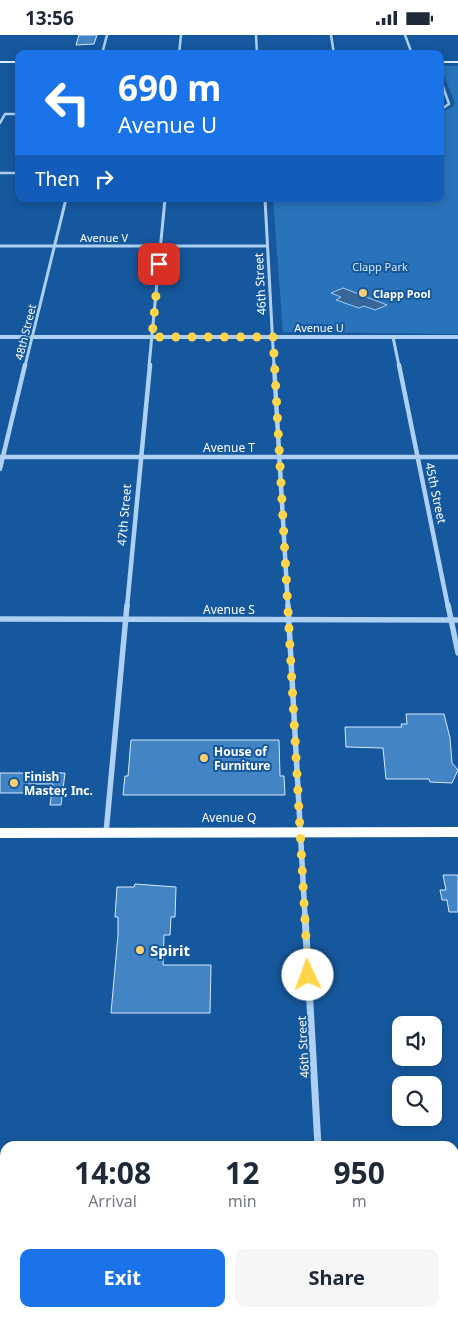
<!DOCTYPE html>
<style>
:root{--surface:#fff;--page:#f6f6f7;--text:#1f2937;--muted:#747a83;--accent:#1a73e8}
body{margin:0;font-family:"Noto Sans",sans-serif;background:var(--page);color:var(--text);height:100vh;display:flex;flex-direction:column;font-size:19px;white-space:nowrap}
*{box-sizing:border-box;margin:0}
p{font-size:16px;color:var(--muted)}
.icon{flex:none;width:28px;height:28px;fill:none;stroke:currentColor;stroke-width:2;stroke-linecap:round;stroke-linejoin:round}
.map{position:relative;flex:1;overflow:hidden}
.panel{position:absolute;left:0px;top:1106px;width:459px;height:176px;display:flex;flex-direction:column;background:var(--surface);border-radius:15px 15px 0 0;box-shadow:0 2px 8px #0003}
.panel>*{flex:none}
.guide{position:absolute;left:15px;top:15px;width:429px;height:152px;border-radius:10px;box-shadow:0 2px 8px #0003;background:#1a73e8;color:#fff;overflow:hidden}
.controls{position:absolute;left:392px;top:981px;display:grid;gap:10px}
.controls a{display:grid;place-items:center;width:50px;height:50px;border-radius:10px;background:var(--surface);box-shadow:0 2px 8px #0003;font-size:25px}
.pin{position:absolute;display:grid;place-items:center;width:42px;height:42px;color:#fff;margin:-21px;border-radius:10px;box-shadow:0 2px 8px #0006}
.me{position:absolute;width:55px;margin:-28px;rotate:357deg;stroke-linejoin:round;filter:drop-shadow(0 0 4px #0008)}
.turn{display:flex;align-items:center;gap:18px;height:105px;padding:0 20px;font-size:22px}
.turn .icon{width:65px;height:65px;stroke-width:2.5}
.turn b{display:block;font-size:35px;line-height:42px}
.then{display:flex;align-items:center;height:48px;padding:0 20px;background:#0003;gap:10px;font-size:19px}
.eta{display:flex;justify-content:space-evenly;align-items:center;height:85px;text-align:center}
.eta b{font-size:30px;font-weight:700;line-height:35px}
.action{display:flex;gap:10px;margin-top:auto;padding:10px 20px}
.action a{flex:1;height:58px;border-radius:10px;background:var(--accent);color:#fff;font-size:20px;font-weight:700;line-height:58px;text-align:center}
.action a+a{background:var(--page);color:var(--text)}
.status{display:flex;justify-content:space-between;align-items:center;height:35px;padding:0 25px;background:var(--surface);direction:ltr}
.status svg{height:14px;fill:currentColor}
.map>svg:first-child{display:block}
</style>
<div class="status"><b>13:56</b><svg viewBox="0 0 49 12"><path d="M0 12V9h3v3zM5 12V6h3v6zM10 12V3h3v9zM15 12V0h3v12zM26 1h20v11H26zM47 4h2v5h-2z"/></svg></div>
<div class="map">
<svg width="458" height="1282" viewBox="0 0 458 1282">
<rect width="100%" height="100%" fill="#16589e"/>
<path fill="#2973bb" d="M440,31H458V299L283,297L273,164H440V77L453,72L455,68Z"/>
<path fill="#376698" stroke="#a0ccf5" d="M343,253L387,270L375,275L364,271L359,273L336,265L341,262L331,258Z"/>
<g fill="#4384c5" stroke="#d6e9fd">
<path d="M79,0H97L94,9L76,10Z"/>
<path d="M406,679H444L450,703L452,728L458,735L452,748L430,747L429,744H386L383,713L346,712L345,692H402L401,689H407Z"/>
<path d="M131,705H279L280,741H284L285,760H123L125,741H128Z"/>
<path d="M0,738H65L61,770H50L53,749H28L27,758H0Z"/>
<path d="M443,840H458V877H449L447,865H442L440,855H446Z"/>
<path d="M135,849L176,852L175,882H171L170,900H164L163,930H211L210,978H111L118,900V882H115L117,852H134Z"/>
</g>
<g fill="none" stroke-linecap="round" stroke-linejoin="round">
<g stroke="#add0f3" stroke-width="2.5">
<path d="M256,0L257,19"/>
<path d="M331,0L334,19"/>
<path d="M405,0L412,19"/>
<path d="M102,19L107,0"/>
<path d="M179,19L181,0"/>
<path d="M440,43L449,69L440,75"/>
<path d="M0,88L5,79H19"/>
<path d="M0,138H19"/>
</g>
<g stroke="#add0f3" stroke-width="3">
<path d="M265,164L274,331"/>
<path d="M0,211H267"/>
<path d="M393,302L399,331"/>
<path d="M25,331L66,164"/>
<path d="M149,331L165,164"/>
</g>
<g stroke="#add0f3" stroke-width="4.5">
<path d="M274,330L288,572"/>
<path d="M399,330L448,572"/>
<path d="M0,422H458"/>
<path d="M0,434L25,330"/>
<path d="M127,572L150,330"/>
</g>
<g stroke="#add0f3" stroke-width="5.5">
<path d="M288,570L305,882"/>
<path d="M448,570L458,618"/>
<path d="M0,584L458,585"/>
<path d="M106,798L127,570"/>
</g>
<g stroke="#add0f3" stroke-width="7">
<path d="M305,881L318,1111"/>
<path d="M454,1169H458"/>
<path d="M0,1170H5"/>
<path d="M134,1278V1282"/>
<path d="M385,1278V1282"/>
</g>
<rect fill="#add0f3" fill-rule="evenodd" x="0" y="300" width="458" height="4"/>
<g fill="#ddecfd" fill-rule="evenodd">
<rect x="0" y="26" width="19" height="2"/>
<rect x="440" y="26" width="18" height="2"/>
</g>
<path fill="#fcfeff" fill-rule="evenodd" d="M458,792V802L0,803V793Z"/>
</g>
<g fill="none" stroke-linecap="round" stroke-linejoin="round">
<path stroke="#ffd54a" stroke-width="9" stroke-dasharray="0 16.2" d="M159,229L152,302H273L308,940"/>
</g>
<g fill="#ffce6f" stroke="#16589e" stroke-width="2">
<circle cx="363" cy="258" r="5"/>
<circle cx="204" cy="723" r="5"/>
<circle cx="14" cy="748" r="5"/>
<circle cx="140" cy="915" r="5"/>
</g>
<g text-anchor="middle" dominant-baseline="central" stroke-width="4" stroke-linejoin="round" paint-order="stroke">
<g font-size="11" fill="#fff" stroke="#16589e">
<text x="104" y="202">Avenue V</text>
<text x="319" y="292">Avenue U</text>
<text transform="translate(25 297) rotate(-76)">48th Street</text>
</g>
<g font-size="11" fill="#d6e9fd" stroke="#16589e">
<text x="380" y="231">Clapp Park</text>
</g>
<g font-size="11" font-weight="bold" fill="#fff" stroke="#16589e" text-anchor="start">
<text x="373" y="258">Clapp Pool</text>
</g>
<g font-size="12" fill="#fff" stroke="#16589e">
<text transform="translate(260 249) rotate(-93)">46th Street</text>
<text x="229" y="412">Avenue T</text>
<text transform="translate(436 458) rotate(78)">45th Street</text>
<text transform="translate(124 480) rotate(-85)">47th Street</text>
<text x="229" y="574">Avenue S</text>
<text x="229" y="782">Avenue Q</text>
<text transform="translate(303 1012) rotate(-93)">46th Street</text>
</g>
<g font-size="12" font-weight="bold" fill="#fff" stroke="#16589e" text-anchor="start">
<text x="214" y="716">House of<tspan x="214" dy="14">Furniture</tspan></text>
<text x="24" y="741">Finish<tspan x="24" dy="14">Master, Inc.</tspan></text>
</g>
<g font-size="15" font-weight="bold" fill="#fff" stroke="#16589e" text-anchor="start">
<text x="150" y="915">Spirit</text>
</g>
</g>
</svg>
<div class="controls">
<a><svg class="icon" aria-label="sound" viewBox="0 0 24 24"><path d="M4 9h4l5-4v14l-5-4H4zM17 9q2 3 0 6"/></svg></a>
<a><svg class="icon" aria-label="search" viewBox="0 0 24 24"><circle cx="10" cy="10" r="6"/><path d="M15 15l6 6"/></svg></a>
</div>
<div class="pin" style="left:159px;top:229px;background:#d93025"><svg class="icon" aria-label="arrive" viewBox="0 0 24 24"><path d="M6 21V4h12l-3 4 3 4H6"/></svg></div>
<svg class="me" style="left:308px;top:940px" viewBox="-20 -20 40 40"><circle r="19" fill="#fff"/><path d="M0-13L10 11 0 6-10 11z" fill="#ffd54a"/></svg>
<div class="guide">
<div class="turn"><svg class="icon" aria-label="left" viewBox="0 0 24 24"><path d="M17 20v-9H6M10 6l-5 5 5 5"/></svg><div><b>690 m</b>Avenue U</div></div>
<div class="then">Then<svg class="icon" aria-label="right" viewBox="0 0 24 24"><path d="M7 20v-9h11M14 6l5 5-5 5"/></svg></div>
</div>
<section class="panel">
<div class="eta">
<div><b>14:08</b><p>Arrival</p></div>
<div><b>12</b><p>min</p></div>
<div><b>950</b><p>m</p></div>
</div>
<div class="action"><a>Exit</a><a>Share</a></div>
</section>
</div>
